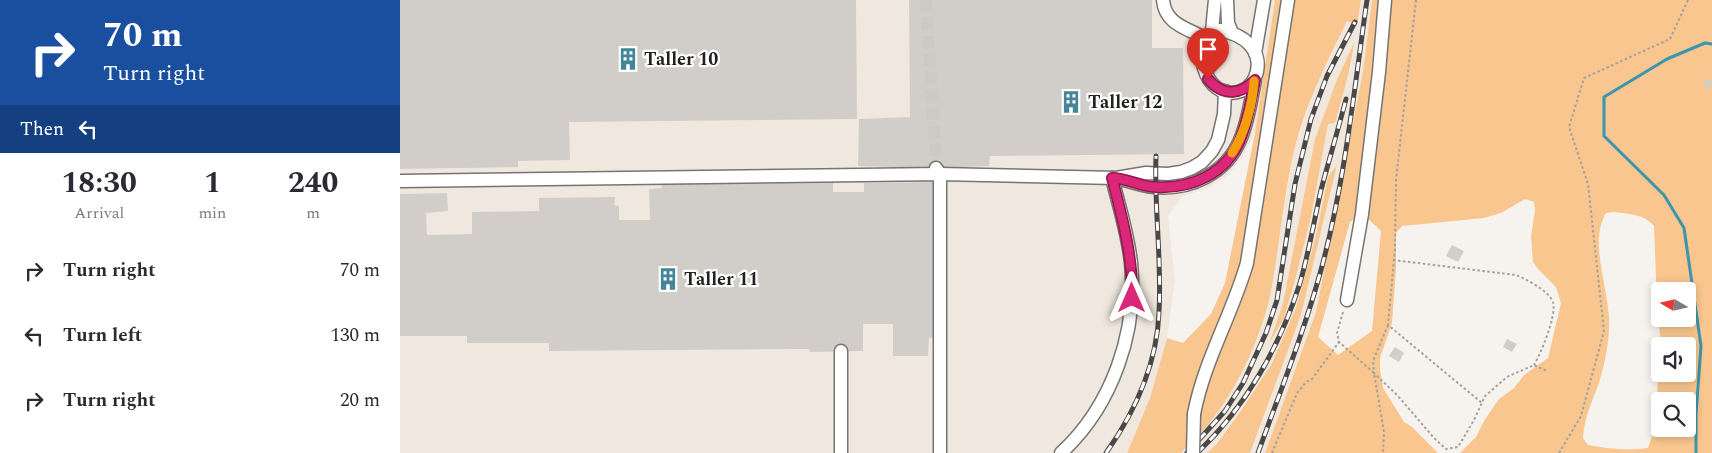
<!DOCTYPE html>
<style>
:root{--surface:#fff;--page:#f2f2f3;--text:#2b2b33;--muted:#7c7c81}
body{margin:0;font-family:Spectral,serif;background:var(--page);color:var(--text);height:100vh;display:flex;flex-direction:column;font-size:19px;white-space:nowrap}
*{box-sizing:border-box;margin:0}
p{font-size:16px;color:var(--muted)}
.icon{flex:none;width:28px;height:28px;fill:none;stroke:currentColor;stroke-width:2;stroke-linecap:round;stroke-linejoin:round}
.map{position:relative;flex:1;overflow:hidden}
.details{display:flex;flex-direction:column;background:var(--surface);width:400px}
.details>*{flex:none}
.hud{background:#1a4fa0;color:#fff;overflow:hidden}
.needle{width:32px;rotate:279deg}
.fabs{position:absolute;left:1251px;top:282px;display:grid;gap:10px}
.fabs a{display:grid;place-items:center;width:45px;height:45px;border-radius:5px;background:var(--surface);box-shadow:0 2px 8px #0003;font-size:25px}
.pin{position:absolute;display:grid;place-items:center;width:42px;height:42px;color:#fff;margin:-51px -21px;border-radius:50% 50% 50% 0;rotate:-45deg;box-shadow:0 0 5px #0007}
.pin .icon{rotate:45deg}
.me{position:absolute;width:55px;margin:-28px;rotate:0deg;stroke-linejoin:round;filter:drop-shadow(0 0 4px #0008)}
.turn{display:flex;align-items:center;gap:18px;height:105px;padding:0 20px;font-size:22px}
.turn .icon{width:65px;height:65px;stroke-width:2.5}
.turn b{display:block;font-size:35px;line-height:42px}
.then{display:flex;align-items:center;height:48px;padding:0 20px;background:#0003;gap:10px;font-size:19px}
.eta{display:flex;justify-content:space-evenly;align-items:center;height:85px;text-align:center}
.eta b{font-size:30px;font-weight:700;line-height:35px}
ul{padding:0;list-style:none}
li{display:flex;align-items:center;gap:15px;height:65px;padding:0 20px}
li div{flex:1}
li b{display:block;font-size:19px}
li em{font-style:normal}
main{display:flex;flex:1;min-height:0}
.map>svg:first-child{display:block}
</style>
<main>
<section class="details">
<div class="hud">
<div class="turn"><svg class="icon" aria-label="right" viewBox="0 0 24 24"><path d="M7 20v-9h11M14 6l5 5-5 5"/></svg><div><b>70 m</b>Turn right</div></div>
<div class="then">Then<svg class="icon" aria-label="left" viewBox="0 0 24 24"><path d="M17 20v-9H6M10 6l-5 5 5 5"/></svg></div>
</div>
<div class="eta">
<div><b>18:30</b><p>Arrival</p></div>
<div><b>1</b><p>min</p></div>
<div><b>240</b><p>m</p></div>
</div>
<ul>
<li><svg class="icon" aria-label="right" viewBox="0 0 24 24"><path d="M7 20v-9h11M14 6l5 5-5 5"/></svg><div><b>Turn right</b></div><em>70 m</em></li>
<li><svg class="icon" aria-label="left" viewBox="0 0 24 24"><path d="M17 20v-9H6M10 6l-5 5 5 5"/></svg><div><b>Turn left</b></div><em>130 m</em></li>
<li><svg class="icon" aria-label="right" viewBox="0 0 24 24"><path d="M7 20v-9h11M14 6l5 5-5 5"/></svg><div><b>Turn right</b></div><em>20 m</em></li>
</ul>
</section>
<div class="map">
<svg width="1312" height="453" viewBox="0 0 1312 453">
<rect width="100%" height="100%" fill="#f6f3ef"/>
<g fill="#f0e8de" fill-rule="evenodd">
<path d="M0,0H875L855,133L841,159L828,175L809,188L783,196L768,216L775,281L767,338L750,398L727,453H0Z"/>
<path d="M961,0H972L963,71L916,312L865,453H850L901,315L937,166L928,177L916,235L896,308L871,365L816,445L807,453H781L813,420L838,379L859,335L872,288L883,211L895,147L912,94L947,21L957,26ZM954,45L951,68L928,123L911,217L884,318L870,341L883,303L915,139L938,77Z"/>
</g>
<g fill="#f8c68e" fill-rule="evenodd">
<path d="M875,0H961L957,26L947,21C927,62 906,103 895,147C884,193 880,240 872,286C864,331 840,384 812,420C803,432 791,442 781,453H727L750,398L767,338L783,343L811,314L825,283L855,133Z"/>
<path d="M972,0H1312V453H1060L1076,437L1084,421L1099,399L1114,388L1124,375L1148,358L1161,303L1156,287L1138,269L1133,262L1131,237L1135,210L1134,202L1125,199L1101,213L1084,218L1002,226L996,233V270L992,323L980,358V370L983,388L1004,422L1012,427L1038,453H865L916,312L963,71ZM1214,212C1229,214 1244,214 1254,226L1257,303L1261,346H1288V374H1260V352C1255,384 1261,417 1248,448C1227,451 1209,449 1188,445L1183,438C1184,418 1192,402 1199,383C1205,363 1210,339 1209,319C1208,287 1189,241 1206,213ZM963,214L981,231L972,331L938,355L918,337L950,222ZM1260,291H1288V319H1260ZM1260,401H1288V429H1260Z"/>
<path d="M954,43C951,70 942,96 935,123L928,124L911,217L895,280L884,318L869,344L883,303L915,139L938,77Z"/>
<path d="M937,165L901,315L850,453H807L816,445L842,409L871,365L896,308L916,235L928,177Z"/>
</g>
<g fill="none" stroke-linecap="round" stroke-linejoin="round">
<path stroke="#3a95ad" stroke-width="3" d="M1296,453V414L1301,346L1284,228L1264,195L1204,136V97L1267,59L1305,43L1312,44"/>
</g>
<g fill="#d1ceca">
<path d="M0,0H456L457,119L169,122L170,160L118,161V167L0,169Z"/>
<path d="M509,0H752V48H783L784,154L590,156L589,166L536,168L458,166L459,119L510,117Z"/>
<path d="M1305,79L1312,81L1310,88L1304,87Z"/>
<path d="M534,182L536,337L529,338L528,356H493V324H463V351L410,352L409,349H402L149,351V343H67V336H0V194L47,193L48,211L26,213L27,235L72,234V212L139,211V198L215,197L214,205L219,206V220H250L249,189L262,188L261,184L433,183V192H464V183Z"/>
<path d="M1052,245L1064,251L1058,262L1046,256Z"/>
<path d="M1107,339L1117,344L1112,352L1103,347Z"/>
<path d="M995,347L1004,353L999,362L989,356Z"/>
</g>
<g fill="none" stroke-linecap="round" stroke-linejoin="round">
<path stroke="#ccc9c6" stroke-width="12" stroke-dasharray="12 6" stroke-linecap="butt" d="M526,0L536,168"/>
<defs>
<g id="minor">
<path d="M763,0C765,24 786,28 805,38"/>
<path d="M827,0L828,23L832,33"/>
<path d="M820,30C830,32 843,37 850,45C863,59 859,84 841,91C803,105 787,35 820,30Z"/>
<path d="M812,31L815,0"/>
<path d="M855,53L864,0"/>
<path d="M536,168L540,174V453"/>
<path d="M721,179C732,182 743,186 755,187C790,190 826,174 840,140C848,122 851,100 855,80"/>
<path d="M0,181L540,174L716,178L746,173L768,174L781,172L792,168L802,162L812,151L818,140L824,114L825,91"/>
<path d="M947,300L962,214L979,72L985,0"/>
<path d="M441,351V453"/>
<path d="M794,414C804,361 832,315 847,263L888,0"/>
<path d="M661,453C712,406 738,332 731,263C728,234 719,206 712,178"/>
</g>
</defs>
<use href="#minor" stroke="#767471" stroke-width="15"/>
<g stroke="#a3a19e" stroke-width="2" stroke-dasharray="2.5 2.5" stroke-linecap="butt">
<path d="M1016,0L996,180L995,249L988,325L1082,403"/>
<path d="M993,260L1116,275C1126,279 1149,291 1153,302C1157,315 1141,353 1134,365"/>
<path d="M943,312L937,333L939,342L974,373L984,432L983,453"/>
<path d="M988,325L973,361L974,373L998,396L1034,438L1046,449L1058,447L1074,420L1085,396L1107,377L1134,365L1147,371"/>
<path d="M872,453L897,393L906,382L912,379L939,342"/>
<path d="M1159,453L1181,416L1204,331L1188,184L1169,127L1184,78L1270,39L1288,0"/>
</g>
<use href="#minor" stroke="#fff" stroke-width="12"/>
<defs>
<g id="rail">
<path d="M706,453C735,412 757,363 759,312C762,260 754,209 756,156"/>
<path d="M787,453L825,411L843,383L866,333L877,300L895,184L911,119L927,76L955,22"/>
<path d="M797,453C846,407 880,346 900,283C909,252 914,221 921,190C929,160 938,130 946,99"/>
<path d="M858,453C880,392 904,332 921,270C945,182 954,90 967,0"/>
</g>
</defs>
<use href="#rail" stroke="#494846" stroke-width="5"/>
<use href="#rail" stroke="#fff" stroke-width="3" stroke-dasharray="9" stroke-linecap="butt"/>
<defs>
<path id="minor-bridge" d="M793,453L794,414"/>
</defs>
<use href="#minor-bridge" stroke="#767471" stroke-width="15" stroke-linecap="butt"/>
<use href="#minor-bridge" stroke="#fff" stroke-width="12"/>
</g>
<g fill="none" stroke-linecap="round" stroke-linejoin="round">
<defs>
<path id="route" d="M732,298C733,256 722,217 712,178C727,178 741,187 756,187C791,189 826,174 840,140C848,121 851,100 855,80C840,96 822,96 808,79"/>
</defs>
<use href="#route" stroke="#8e194d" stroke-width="12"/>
<use href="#route" stroke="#db2777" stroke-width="9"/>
<path stroke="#f59e0b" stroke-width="9" d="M832,153C845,133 853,103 854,81"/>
</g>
<defs>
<symbol id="building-bare" viewBox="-9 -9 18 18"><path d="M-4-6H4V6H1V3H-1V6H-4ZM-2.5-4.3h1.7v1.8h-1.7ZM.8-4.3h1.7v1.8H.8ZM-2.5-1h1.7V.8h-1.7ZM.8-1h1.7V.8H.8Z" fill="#448598" stroke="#fff" stroke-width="2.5" paint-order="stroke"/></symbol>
</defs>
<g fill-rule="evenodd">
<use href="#building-bare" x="212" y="43" width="32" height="32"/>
<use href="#building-bare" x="655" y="86" width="32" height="32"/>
<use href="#building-bare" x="252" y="263" width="32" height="32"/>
</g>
<g text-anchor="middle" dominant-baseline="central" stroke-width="4.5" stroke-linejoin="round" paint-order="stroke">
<g font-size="18" font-weight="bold" fill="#222120" stroke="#fff" text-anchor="start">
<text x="244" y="59">Taller 10</text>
<text x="688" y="102">Taller 12</text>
<text x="284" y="279">Taller 11</text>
</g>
</g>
</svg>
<div class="fabs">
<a><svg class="needle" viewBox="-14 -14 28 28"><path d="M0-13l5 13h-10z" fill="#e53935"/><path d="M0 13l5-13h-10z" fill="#7c7c81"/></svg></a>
<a><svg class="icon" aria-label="sound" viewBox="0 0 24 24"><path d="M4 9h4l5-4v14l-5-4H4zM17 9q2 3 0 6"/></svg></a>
<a><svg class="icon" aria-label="search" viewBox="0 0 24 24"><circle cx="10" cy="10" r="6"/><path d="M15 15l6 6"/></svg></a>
</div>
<div class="pin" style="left:808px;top:79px;background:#d93025"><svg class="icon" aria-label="arrive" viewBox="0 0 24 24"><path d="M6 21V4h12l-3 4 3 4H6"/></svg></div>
<svg class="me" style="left:732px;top:298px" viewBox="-20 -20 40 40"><path d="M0-17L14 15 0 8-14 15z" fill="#db2777" stroke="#fff" stroke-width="4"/></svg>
</div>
</main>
